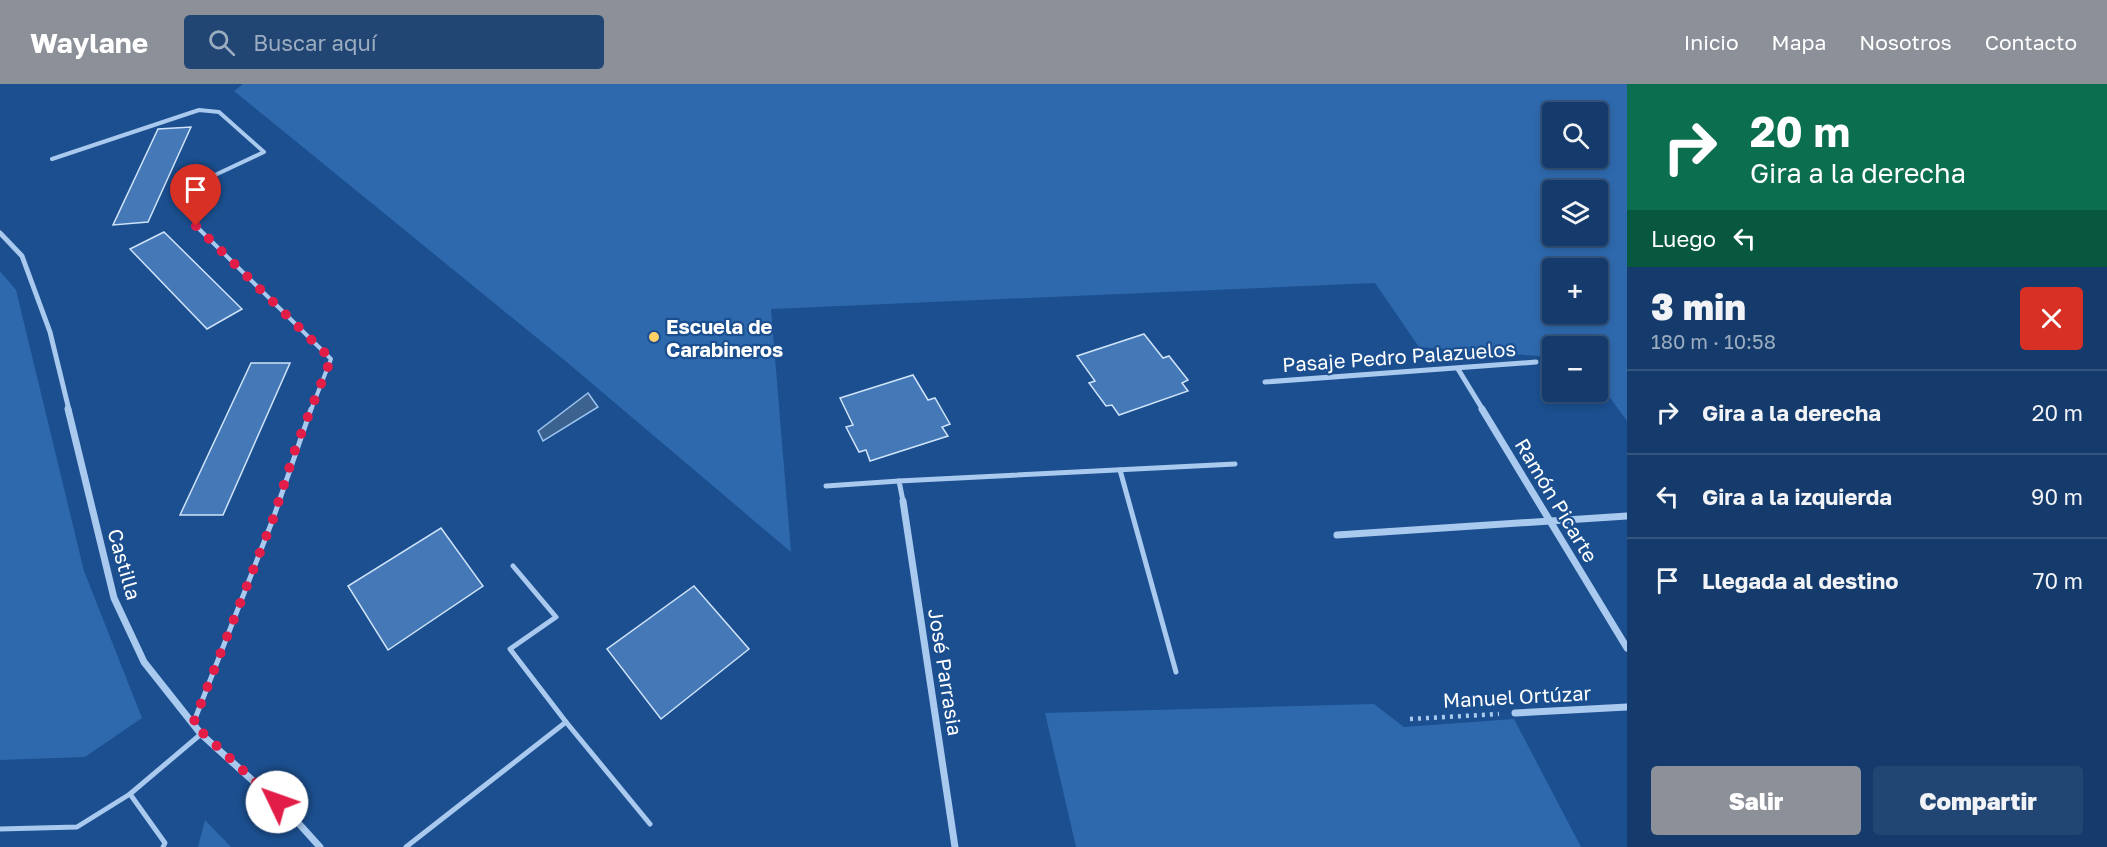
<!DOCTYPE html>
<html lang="es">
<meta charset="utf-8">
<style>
:root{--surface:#143b6b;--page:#214673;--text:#f1f3f6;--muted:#9dadc1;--line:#33557e;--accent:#8c9099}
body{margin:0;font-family:"Golos Text",sans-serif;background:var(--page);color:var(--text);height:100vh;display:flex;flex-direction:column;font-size:22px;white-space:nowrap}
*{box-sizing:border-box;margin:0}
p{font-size:20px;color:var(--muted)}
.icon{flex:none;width:33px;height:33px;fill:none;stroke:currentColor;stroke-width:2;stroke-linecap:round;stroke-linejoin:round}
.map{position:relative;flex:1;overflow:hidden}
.drawer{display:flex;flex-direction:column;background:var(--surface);width:480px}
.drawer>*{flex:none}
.banner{background:#0b6e4f;color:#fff;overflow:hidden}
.fabs{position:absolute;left:1542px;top:18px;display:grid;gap:12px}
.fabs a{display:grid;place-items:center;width:66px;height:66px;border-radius:6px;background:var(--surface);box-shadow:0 3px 9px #0003,0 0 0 2px var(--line);font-size:30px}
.pin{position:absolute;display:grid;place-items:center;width:51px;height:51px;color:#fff;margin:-62px -26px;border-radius:50% 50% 50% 0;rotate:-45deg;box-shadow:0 0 6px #0007}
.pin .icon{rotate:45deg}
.me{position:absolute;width:66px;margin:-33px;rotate:312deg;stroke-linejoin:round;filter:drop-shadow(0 0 4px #0008)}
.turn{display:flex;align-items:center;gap:21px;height:126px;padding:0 24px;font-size:27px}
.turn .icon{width:78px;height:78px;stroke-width:2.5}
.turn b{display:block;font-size:42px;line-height:51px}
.then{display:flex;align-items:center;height:57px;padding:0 24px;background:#0003;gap:12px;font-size:22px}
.round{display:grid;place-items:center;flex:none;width:63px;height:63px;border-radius:6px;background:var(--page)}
.headline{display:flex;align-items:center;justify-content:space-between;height:102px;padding:0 24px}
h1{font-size:36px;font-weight:800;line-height:45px}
.action{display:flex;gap:12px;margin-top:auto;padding:12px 24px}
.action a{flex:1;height:69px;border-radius:6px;background:var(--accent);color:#fff;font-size:24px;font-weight:800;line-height:69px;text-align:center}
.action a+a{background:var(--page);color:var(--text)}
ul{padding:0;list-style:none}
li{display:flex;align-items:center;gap:18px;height:84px;padding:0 24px;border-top:2px solid var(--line)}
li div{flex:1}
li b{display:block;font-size:22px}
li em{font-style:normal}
header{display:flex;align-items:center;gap:36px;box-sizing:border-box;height:84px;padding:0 30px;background:var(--accent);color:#fff}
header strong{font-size:28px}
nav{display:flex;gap:33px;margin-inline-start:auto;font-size:21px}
.search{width:420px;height:54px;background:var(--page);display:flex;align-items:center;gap:15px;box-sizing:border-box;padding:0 21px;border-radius:6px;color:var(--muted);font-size:22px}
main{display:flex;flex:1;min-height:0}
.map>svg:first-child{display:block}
</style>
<header>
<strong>Waylane</strong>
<div class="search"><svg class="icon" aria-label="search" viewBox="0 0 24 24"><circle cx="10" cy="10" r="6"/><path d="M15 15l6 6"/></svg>Buscar aquí</div>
<nav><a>Inicio</a><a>Mapa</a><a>Nosotros</a><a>Contacto</a></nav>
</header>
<main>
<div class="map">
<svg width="1627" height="763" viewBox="0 0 1627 763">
<rect width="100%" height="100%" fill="#1b4f8f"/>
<g fill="#2e69ad" fill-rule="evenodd">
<path d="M243,0H1627V337L1598,297V262H1552V273L1419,263L1375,199L771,225L791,468L569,280L234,7ZM1598,28V74H1552V28ZM1598,106V152H1552V106ZM1552,184H1598V230H1552Z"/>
<path d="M0,187L16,206L84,487L142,634L85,673L0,676Z"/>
<path d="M1374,620L1404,643L1514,635L1581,763H1076L1045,629Z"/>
<path d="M205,736L231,763H198Z"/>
</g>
<path fill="#3c6290" stroke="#9cc4f0" stroke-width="1.5" d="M588,309L598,323L543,357L538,347Z"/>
<g fill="#4478b7" stroke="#cfe3fa" stroke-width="1.5">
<path d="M191,43L148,138L113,141L158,45Z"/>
<path d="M164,148L242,225L207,245L130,165Z"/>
<path d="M1144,250L1163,274L1169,272L1188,296L1182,299L1188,307L1119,331L1112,321L1106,322L1089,299L1095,297L1077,272Z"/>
<path d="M251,279H290L223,431H180Z"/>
<path d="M913,291L928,316L935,314L950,340L942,343L948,352L870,377L866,366L859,368L846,343L853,341L840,314Z"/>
<path d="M441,444L483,502L388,566L348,502Z"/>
<path d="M694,502L749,565L661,635L607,565Z"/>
</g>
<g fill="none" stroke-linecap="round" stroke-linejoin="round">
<path stroke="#a9c9ee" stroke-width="4.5" stroke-dasharray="3 5" stroke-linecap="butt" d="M1410,635L1499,630"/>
<path stroke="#a9c9ee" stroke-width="4" d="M52,75L199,26L219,28L264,68L198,99L196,142L331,275L311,326"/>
<g stroke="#a9c9ee" stroke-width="5">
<path d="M1120,386L1176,588"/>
<path d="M826,402L899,397"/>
<path d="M903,417L899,397L1235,380"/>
<path d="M566,638L650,740"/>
<path d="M193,640L273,435L311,325"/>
<path d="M130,710L165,759L163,763"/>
<path d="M0,745L77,743L130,710L201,650"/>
<path d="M406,763L566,638L510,565L556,533L513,482"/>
</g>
<g stroke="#a9c9ee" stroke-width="5">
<path d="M0,149L22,172L50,248L69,326"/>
<path d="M1458,285L1483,326"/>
<path d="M1265,298L1536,278"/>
</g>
<g stroke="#a9c9ee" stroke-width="7">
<path d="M68,325L114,514L144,578L201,650L292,732L320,763"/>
<path d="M1482,325L1627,564"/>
<path d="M903,417L955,763"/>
<path d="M1337,451L1627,432"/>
<path d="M1515,629L1627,623"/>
</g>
</g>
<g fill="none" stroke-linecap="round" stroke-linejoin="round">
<path stroke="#e11d48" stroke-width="10" stroke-dasharray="0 18" d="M196,142L331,275L297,360L273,435L193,640L277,718"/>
</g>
<circle fill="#ffd166" stroke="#1b4f8f" stroke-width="2" cx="654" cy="253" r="6"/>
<g text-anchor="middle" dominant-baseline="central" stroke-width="4.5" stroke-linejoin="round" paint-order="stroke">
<g font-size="20" font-weight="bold" fill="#fff" stroke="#1b4f8f" text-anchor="start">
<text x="666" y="242">Escuela de<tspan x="666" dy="23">Carabineros</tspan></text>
</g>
<g font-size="20" fill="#fff" stroke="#1b4f8f">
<text transform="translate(1399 272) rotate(-4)">Pasaje Pedro Palazuelos</text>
<text transform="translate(1557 416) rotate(59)">Ramón Picarte</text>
<text transform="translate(125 480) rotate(74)">Castilla</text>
<text transform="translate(946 588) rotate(81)">José Parrasia</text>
<text transform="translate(1517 612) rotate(-3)">Manuel Ortúzar</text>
</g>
</g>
</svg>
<div class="fabs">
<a><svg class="icon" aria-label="search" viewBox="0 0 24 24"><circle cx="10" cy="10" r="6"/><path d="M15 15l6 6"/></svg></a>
<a><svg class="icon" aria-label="layers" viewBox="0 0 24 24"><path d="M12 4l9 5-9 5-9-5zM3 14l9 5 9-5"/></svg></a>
<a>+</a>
<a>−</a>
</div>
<div class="pin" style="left:196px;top:142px;background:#d93025"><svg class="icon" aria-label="arrive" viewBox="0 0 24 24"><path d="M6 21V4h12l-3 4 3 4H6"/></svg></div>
<svg class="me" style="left:277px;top:718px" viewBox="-20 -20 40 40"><circle r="19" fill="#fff"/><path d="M0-13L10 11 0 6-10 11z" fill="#e11d48"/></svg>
</div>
<section class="drawer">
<div class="banner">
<div class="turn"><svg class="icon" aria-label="right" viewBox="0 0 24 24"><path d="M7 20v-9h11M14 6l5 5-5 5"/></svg><div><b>20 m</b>Gira a la derecha</div></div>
<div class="then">Luego<svg class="icon" aria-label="left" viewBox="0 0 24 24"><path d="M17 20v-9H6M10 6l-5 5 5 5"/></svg></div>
</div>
<div class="headline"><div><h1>3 min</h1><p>180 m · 10:58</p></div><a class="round" style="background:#d93025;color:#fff"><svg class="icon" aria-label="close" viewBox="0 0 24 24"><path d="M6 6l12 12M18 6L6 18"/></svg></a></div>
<ul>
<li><svg class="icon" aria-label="right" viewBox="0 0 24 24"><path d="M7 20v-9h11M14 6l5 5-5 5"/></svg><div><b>Gira a la derecha</b></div><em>20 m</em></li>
<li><svg class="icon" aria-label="left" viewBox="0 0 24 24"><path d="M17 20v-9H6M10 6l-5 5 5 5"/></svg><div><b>Gira a la izquierda</b></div><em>90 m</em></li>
<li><svg class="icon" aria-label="arrive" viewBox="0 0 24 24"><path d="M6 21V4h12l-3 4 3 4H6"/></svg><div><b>Llegada al destino</b></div><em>70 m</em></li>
</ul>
<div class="action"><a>Salir</a><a>Compartir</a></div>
</section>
</main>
